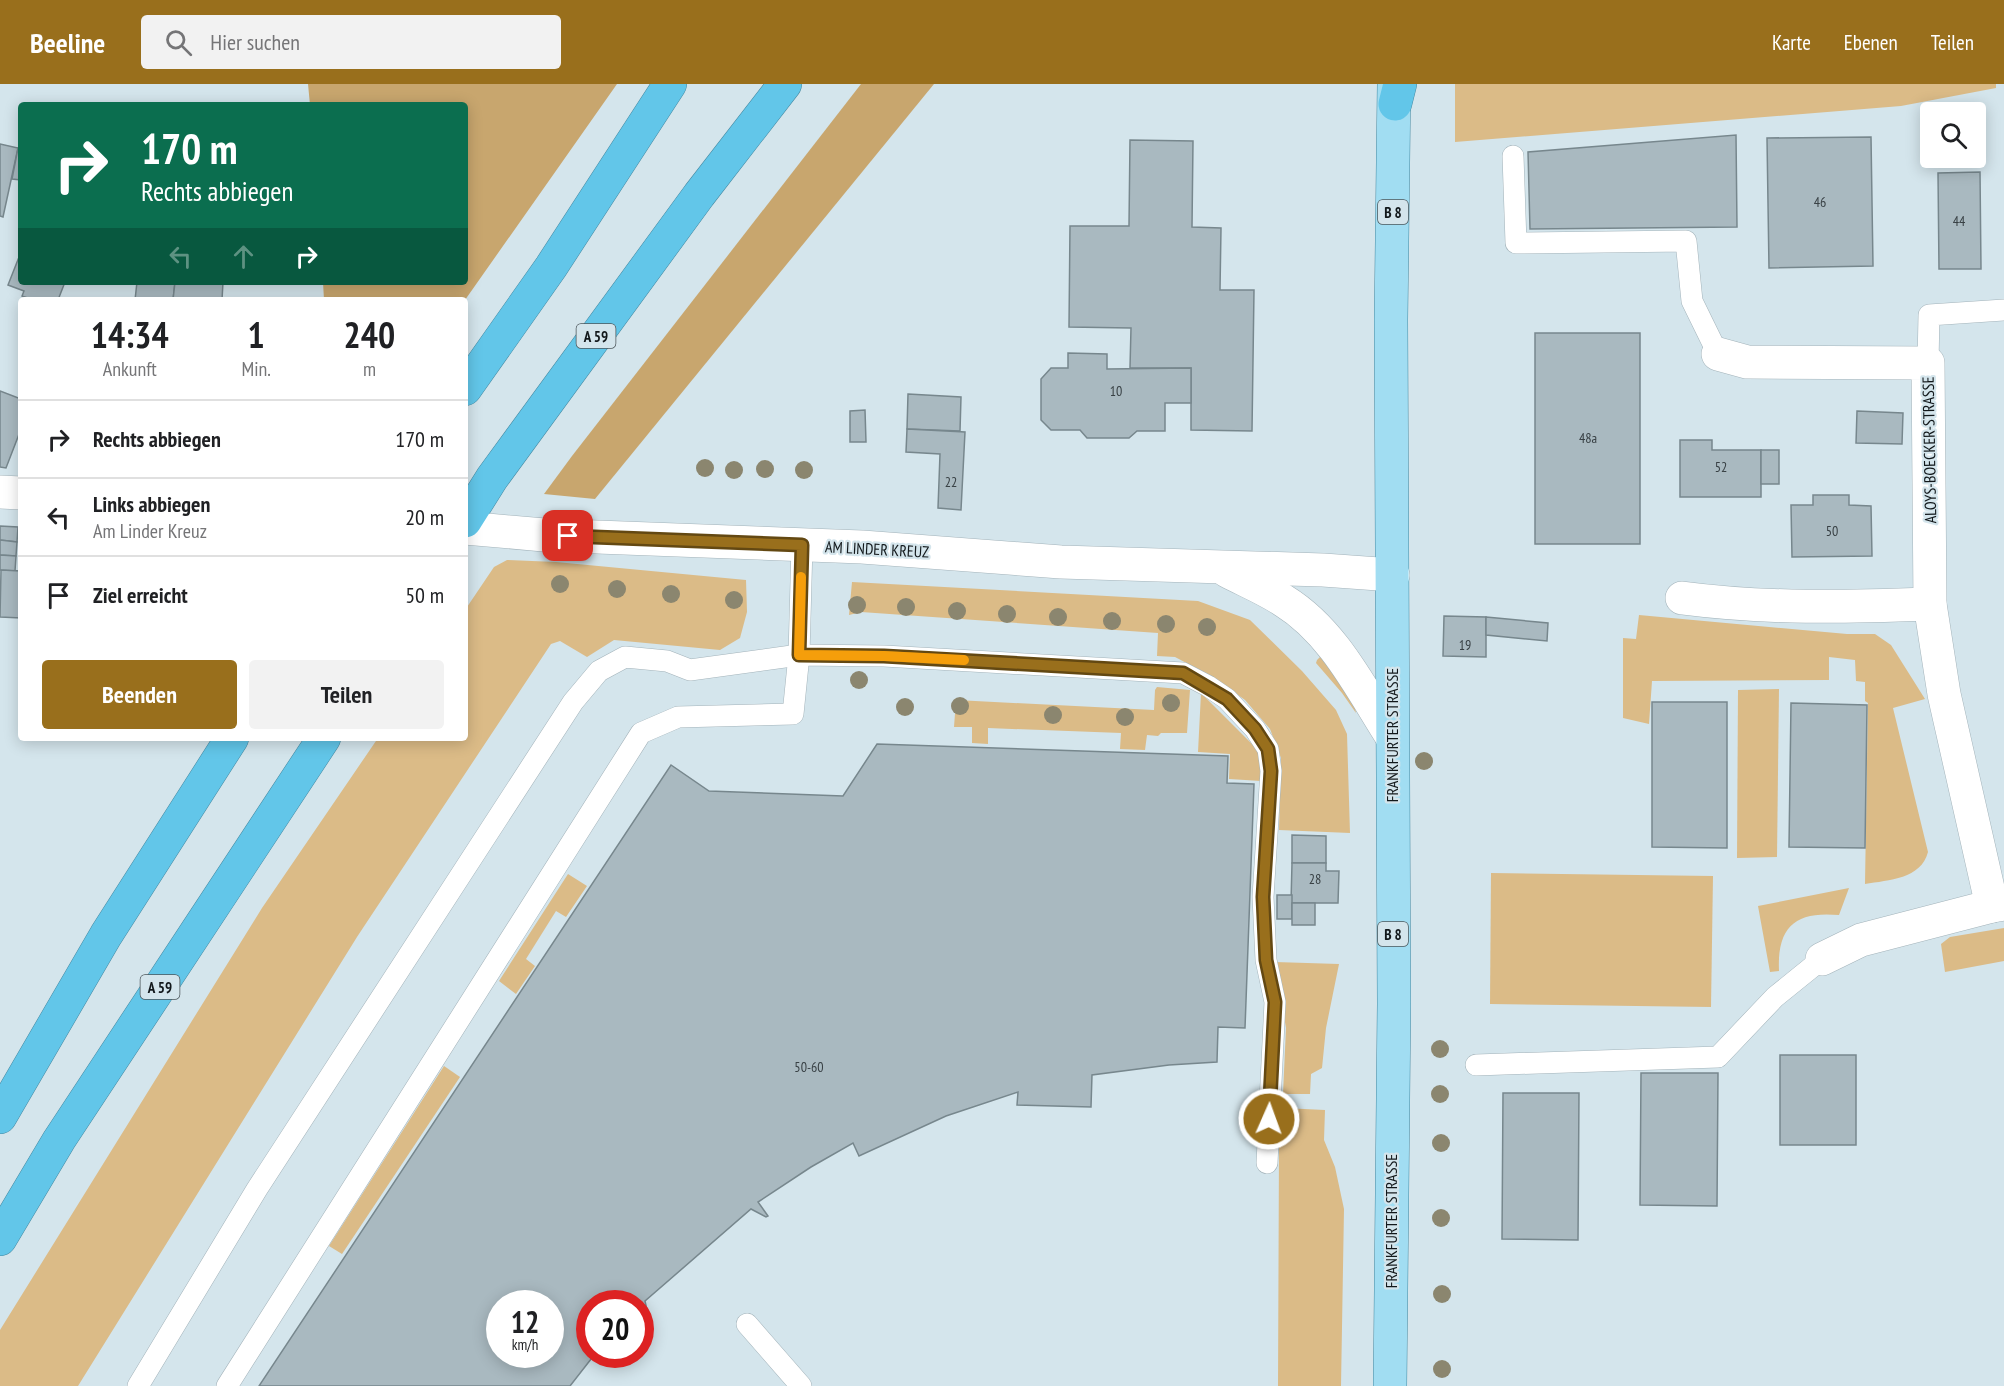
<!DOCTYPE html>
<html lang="de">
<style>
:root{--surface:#fff;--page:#f2f2f2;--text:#202124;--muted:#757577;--line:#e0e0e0;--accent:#996f1c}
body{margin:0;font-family:"PT Sans Narrow",sans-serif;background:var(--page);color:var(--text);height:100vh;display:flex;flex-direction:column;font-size:22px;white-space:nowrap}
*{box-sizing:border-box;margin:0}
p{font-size:20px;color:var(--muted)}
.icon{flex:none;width:33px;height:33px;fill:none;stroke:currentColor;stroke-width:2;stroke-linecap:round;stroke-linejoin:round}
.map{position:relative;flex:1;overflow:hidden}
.drawer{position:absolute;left:18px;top:213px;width:450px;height:444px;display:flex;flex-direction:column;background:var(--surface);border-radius:6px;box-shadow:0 3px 15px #0003}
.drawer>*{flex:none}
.guide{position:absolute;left:18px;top:18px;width:450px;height:183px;border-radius:6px;box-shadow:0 3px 15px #0003;background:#0b6e4f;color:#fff;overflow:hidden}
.tools{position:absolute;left:1920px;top:18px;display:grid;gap:12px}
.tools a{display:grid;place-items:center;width:66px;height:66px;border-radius:6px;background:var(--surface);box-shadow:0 3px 15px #0003;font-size:30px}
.speed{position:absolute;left:486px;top:1206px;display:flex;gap:12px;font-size:30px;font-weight:700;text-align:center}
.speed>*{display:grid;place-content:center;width:78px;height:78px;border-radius:50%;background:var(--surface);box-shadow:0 3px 15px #0003;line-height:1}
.speed small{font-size:15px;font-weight:400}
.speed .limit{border:9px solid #d22;background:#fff;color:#111}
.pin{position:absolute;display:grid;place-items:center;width:51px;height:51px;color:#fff;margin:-26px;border-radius:12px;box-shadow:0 3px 9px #0006}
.me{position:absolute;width:66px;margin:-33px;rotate:2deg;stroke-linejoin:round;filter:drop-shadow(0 0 4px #0008)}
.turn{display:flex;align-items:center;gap:21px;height:126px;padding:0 24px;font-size:27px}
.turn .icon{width:78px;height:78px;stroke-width:2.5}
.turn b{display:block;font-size:42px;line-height:51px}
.lanes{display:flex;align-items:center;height:57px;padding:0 24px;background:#0003;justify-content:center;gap:30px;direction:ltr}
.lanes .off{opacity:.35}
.eta{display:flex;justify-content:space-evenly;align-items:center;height:102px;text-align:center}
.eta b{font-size:36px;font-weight:600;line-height:42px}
.cta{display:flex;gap:12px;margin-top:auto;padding:12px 24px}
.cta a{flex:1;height:69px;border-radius:6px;background:var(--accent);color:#fff;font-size:24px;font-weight:600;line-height:69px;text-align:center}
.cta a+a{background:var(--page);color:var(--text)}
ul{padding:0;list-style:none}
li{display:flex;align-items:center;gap:18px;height:78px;padding:0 24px;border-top:2px solid var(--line)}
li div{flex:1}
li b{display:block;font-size:22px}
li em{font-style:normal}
header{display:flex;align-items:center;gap:36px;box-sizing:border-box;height:84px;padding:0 30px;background:var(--accent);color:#fff}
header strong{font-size:28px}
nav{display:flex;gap:33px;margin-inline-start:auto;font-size:21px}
.search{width:420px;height:54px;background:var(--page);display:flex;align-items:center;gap:15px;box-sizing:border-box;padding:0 21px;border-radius:6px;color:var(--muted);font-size:22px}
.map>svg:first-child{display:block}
</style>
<header>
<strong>Beeline</strong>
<div class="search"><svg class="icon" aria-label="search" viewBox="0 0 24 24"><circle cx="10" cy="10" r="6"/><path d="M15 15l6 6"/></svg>Hier suchen</div>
<nav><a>Karte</a><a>Ebenen</a><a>Teilen</a></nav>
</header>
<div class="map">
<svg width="2004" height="1302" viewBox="0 0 2004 1302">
<rect width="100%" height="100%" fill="#d4e5ec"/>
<g fill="#dbbb87">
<path d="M1455,0H1996V4L1901,22L1455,58Z"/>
<path d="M507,476L556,478L746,496L747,528L740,554L720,566L614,556L587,573L560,557L551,560L357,853L78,1302H0V1246L262,824L378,654H465V526L494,483Z"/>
<path d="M852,498L1198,517L1250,536L1302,587L1336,626L1347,650L1350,749L1279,746L1281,674L1270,645L1245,616L1213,593L1175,573L1157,572L1158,549L861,528L849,531Z"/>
<path d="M1639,531L1847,550H1875L1891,561L1925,615L1893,624L1928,768C1921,795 1889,796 1865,800L1868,619L1865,617V598L1856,597L1855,576L1829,573V596L1652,597L1649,640L1623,634V554L1636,555Z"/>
<path d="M1325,568L1353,614L1356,629L1342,609L1316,579L1317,576Z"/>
<path d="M1157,603L1190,606L1187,649H1161L1158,652L1147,651L1145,666L1120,665L1121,649L988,644V660L972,659V643H954L956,616L1154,626L1155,606Z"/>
<path d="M1779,605L1777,773L1737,774L1738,606Z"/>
<path d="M1201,609L1257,665L1261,678V697L1229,695L1230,670L1198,668Z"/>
<path d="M1491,789L1713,792L1711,923L1490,920Z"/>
<path d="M568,790L587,802L566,833L556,827L526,875L535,882L516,910L499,897Z"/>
<path d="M1849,804L1839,831C1796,827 1777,842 1779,887L1770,888L1758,822Z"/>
<path d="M2004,844V877L1945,888L1941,860L1950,853Z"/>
<path d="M1275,878L1339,880L1326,944L1322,984L1311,990L1310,1010H1283L1286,944Z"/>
<path d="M444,982L460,993L342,1170L329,1162Z"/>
<path d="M1283,1024L1325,1026L1324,1056L1335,1083L1344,1125L1341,1302H1278L1279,1061Z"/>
</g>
<g fill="#c8a66e">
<path d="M308,0H617L465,216H324L323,198H465V21H310Z"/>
<path d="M861,0H934L595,415L544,410L572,372Z"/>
</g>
<g fill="#a9b9c0" stroke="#77878d" stroke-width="1.5" fill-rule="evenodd">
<path d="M1736,51L1737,143L1530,145L1528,68Z"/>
<path d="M1871,53L1873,182L1769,184L1767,54Z"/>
<path d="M1130,56L1193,57L1192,143L1221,144L1220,206H1254L1252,347L1191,346V284H1130L1131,244L1069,243L1070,142H1129Z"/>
<path d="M0,60L18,64L3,133L0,132Z"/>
<path d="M18,64L21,65V96L12,95Z"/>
<path d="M1980,88L1981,185H1939L1938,89Z"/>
<path d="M21,168V198H65L58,216L41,214L40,216H33L22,212L24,207L8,201Z"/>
<path d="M137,198H175L173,216H135Z"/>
<path d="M175,198H223L222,216H173Z"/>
<rect x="1535" y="249" width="105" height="211"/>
<path d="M1068,269L1107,270V285L1191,284V319H1165V347H1137L1129,354H1087L1080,346H1051L1041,336V295L1051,284H1068Z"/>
<path d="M0,307L21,315V345L6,384L0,383Z"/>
<path d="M908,310L961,313L960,347L907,345Z"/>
<path d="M865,326L866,358H850V327Z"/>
<path d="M1857,327L1903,329L1902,360L1856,359Z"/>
<path d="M907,345L965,348L961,426L938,424L940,370L906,368Z"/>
<path d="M1680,356H1712V366H1761V413H1680Z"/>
<rect x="1761" y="366" width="18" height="34"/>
<path d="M1813,411H1849V421L1871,422L1872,472L1792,473L1791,421H1813Z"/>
<path d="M0,442L18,443L17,458L0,456Z"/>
<path d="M0,456L17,458L16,472L0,471Z"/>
<path d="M0,471L16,472L15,487L0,486Z"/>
<path d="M1,486L21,487V534L0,533Z"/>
<path d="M1444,532L1486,533V573L1443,572Z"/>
<path d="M1486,533L1548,539L1547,557L1486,551Z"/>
<path d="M1652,618H1727V764L1652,763Z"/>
<path d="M1791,619L1867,621L1865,764L1789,763Z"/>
<path d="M877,660L1228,672L1227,699L1254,700L1245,944L1218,943L1217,978L1169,981L1092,991L1091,1023L1017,1021L1018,1008L946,1032L859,1072L853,1059L811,1083L758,1118L768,1132L766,1133L751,1125L645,1217L649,1235L640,1227V1220H590V1270H595L570,1302H259L671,681L709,707L843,712ZM500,1220H550V1270H500Z"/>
<path d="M1292,751L1326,752V779H1292Z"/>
<path d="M1292,779H1326V787H1339L1338,819H1291Z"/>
<rect x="1277" y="811" width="15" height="24"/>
<rect x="1292" y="819" width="23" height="22"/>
<rect x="1780" y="971" width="76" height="90"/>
<path d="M1641,989H1718L1717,1122L1640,1121Z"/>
<path d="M1503,1009H1579L1578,1156L1502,1155Z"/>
</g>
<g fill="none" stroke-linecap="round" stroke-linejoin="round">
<defs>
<g id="service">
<path d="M1513,72L1516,159L1686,157L1692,217L1718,270"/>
<path d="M1928,279L1929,231L2004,226"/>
<path d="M1476,981L1718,973L1775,913L1822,875"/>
<path d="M747,1240L801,1302"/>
<path d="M138,1302L257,1105L573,618L599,587L625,573L667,577L690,586L799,571L884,572L1183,589L1208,602L1227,615L1255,645L1268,665L1271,687L1263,813L1266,876L1275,918L1267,1079"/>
<path d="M227,1302L641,649L678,633L793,630L799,571L802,461"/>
</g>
<g id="minor">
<path d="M1718,270L1747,278L1928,279L1930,520L1944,610L1992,822L2004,820"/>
<path d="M0,408L21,409"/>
<path d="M465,444L544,451L862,463L1061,478L1323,486L1393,491"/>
<path d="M1227,487C1246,497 1266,505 1284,517C1334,548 1361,605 1392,653"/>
<path d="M1682,514C1766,525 1846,523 1930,520"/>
<path d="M1822,875L1861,856L1992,822"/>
</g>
<path id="primary" d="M1390,1302L1394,920L1391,236L1394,0"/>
<g id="motorway">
<path d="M1395,20L1400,0"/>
<path d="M465,305L551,183L670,0"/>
<path d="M465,437L492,394L699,111L785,0"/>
<path d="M0,1033L106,851L232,654"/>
<path d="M0,1155L59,1056L324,654"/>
</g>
</defs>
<use href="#service" stroke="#a3b3ba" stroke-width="22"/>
<use href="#minor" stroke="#a3b3ba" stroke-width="34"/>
<use href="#primary" stroke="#4689a1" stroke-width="34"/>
<use href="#motorway" stroke="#4689a1" stroke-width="34"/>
<use href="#service" stroke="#fff" stroke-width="21"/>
<use href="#minor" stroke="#fff" stroke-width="33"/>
<use href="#primary" stroke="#a1ddf2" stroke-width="33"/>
<use href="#motorway" stroke="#62c6e9" stroke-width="33"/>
</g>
<g fill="#8b866f">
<circle cx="705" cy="384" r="9"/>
<circle cx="765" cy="385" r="9"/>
<circle cx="734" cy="386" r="9"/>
<circle cx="804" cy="386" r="9"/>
<circle cx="560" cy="500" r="9"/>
<circle cx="617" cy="505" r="9"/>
<circle cx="671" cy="510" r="9"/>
<circle cx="734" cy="516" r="9"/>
<circle cx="857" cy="521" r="9"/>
<circle cx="906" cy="523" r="9"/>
<circle cx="957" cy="527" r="9"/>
<circle cx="1007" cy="530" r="9"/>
<circle cx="1058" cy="533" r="9"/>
<circle cx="1112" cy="537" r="9"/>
<circle cx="1166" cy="540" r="9"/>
<circle cx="1207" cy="543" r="9"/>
<circle cx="859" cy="596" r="9"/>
<circle cx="1171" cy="619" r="9"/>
<circle cx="960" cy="622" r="9"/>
<circle cx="905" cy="623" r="9"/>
<circle cx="1053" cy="631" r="9"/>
<circle cx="1125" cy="633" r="9"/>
<circle cx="1424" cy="677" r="9"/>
<circle cx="1440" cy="965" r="9"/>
<circle cx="1440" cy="1010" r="9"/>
<circle cx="1441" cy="1059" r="9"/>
<circle cx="1441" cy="1134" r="9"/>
<circle cx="1442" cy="1210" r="9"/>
<circle cx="1442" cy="1285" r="9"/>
</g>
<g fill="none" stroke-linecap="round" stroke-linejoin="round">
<defs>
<path id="route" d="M568,452L802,461L799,571L884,572L1183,589L1227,615L1255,645L1268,665L1271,687L1263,813L1266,876L1275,918L1269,1035"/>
</defs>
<use href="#route" stroke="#634812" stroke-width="15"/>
<use href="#route" stroke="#996f1c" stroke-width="10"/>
<path stroke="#f59e0b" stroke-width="10" d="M801,493L799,571L884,572L964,576"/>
</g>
<g text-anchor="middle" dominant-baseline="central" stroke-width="4.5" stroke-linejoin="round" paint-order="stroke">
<g font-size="14" fill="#384044">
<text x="1820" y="118">46</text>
<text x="1959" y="137">44</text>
<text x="1116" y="307">10</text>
<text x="1588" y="354">48a</text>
<text x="1721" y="383">52</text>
<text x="951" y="398">22</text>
<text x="1832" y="447">50</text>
<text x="1465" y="561">19</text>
<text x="1315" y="795">28</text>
<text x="809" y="983">50-60</text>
</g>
<g fill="#d4e5ec" stroke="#4c565a" stroke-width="1.5">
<rect x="1378" y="116" width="30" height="24" rx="4.5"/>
<rect x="576.5" y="240" width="39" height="24" rx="4.5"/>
<rect x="1378" y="838" width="30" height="24" rx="4.5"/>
<rect x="140.5" y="891" width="39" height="24" rx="4.5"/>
</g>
<g font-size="15" font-weight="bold" fill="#12181b">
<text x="1393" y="128">B 8</text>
<text x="596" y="252">A 59</text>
<text x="1393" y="850">B 8</text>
<text x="160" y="903">A 59</text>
</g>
<g font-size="16" fill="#12181b" stroke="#d4e5ec">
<text transform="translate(1929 366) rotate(-91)">ALOYS-BOECKER-STRASSE</text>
<text transform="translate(877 465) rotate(3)">AM LINDER KREUZ</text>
<text transform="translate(1392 651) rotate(-90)">FRANKFURTER STRASSE</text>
<text transform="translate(1391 1137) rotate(-90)">FRANKFURTER STRASSE</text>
</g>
</g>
</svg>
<div class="tools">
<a><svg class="icon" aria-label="search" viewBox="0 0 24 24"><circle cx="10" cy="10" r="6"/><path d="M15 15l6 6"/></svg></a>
</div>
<div class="speed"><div>12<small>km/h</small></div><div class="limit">20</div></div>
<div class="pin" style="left:568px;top:452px;background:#d93025"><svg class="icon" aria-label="arrive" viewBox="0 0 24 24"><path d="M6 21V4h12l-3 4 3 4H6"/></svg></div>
<svg class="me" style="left:1269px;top:1035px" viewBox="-20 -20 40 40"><circle r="17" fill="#996f1c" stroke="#fff" stroke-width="3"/><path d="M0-11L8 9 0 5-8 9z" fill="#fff"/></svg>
<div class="guide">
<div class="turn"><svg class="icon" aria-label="right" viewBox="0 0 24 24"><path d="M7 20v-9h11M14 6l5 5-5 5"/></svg><div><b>170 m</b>Rechts abbiegen</div></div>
<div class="lanes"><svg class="icon off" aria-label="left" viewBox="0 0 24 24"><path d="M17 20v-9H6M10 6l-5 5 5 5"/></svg><svg class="icon off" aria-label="ahead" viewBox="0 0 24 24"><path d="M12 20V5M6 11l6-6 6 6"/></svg><svg class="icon" aria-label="right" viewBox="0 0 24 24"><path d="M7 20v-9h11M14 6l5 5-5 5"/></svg></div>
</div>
<section class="drawer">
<div class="eta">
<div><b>14:34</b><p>Ankunft</p></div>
<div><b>1</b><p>Min.</p></div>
<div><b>240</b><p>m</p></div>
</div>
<ul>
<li><svg class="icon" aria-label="right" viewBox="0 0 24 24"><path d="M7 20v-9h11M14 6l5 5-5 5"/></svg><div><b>Rechts abbiegen</b></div><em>170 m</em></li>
<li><svg class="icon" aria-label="left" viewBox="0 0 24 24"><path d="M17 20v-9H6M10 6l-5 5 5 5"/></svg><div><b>Links abbiegen</b><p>Am Linder Kreuz</p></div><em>20 m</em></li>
<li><svg class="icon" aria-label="arrive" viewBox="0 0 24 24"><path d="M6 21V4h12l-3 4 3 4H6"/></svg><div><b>Ziel erreicht</b></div><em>50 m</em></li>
</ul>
<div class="cta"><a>Beenden</a><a>Teilen</a></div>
</section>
</div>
